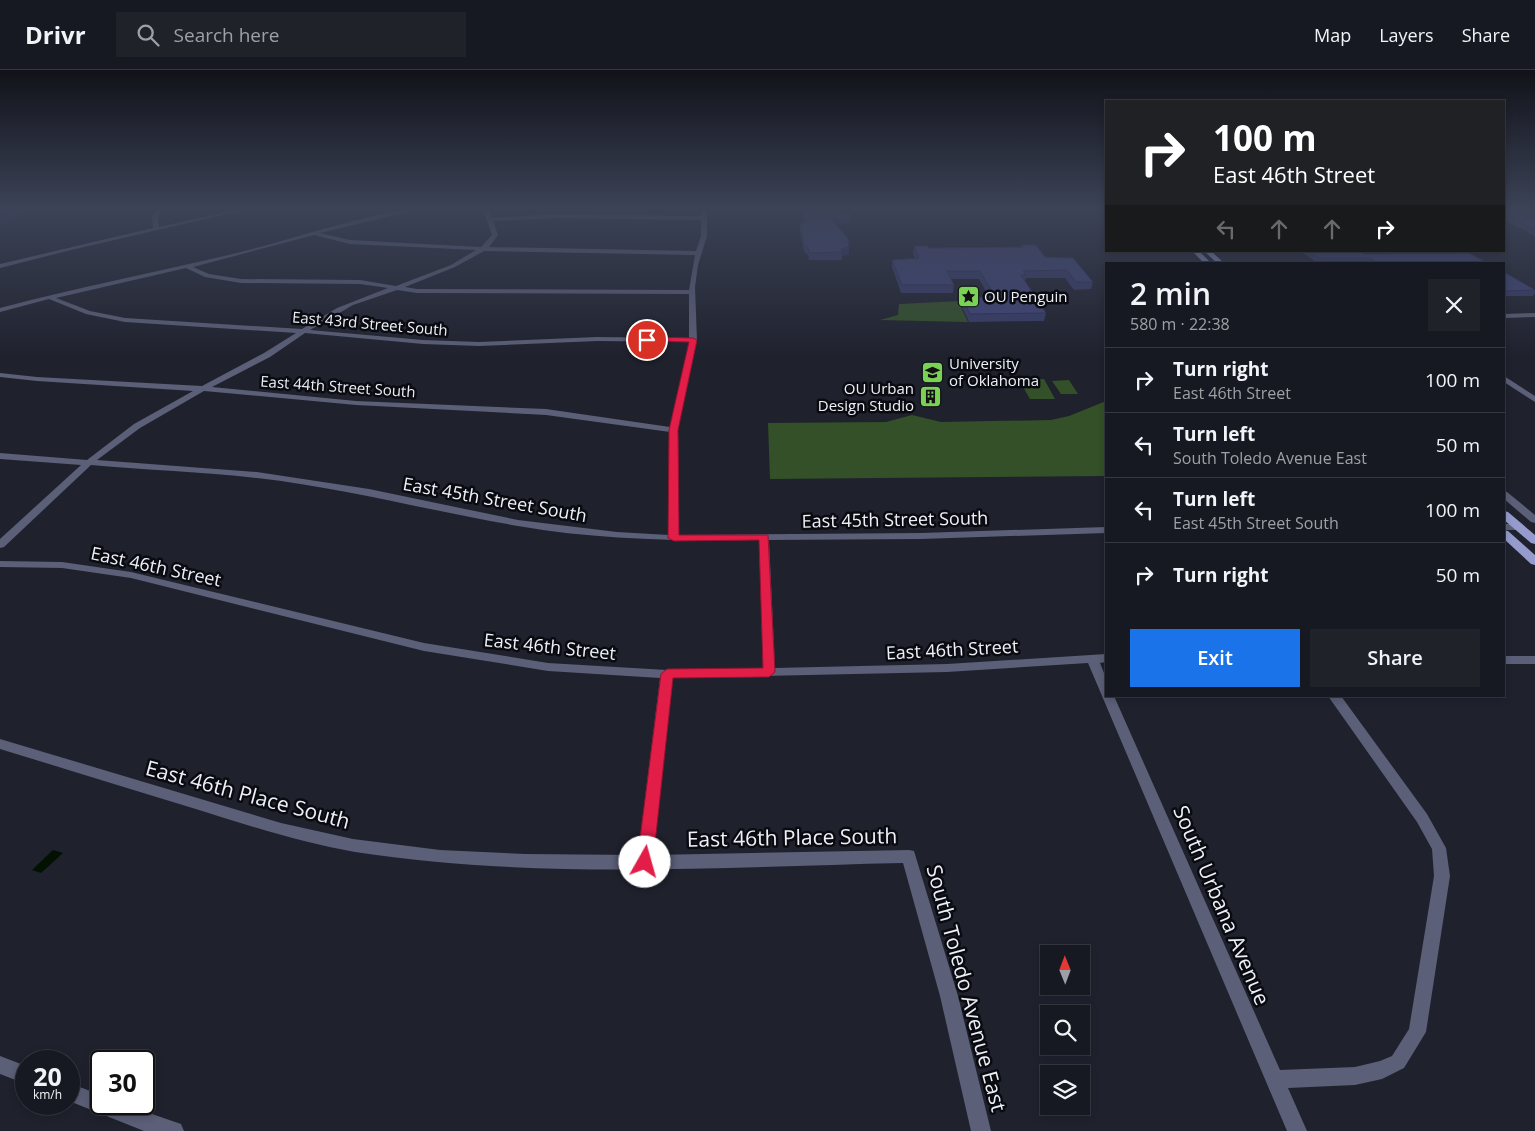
<!DOCTYPE html>
<meta charset="utf-8">
<style>
:root{--surface:#171922;--page:#20222a;--text:#f1f3f6;--muted:#9ea0a5;--line:#363840;--accent:#1a73e8}
body{margin:0;font-family:"Open Sans",sans-serif;background:var(--page);color:var(--text);height:100vh;display:flex;flex-direction:column;font-size:19px;white-space:nowrap}
*{box-sizing:border-box;margin:0}
p{font-size:16px;color:var(--muted)}
.icon{flex:none;width:28px;height:28px;fill:none;stroke:currentColor;stroke-width:2;stroke-linecap:round;stroke-linejoin:round}
.map{position:relative;flex:1;overflow:hidden}
.panel{position:absolute;left:1105px;top:192px;width:400px;height:435px;display:flex;flex-direction:column;background:var(--surface);border-radius:0px;box-shadow:0 2px 8px #0003,0 0 0 1px var(--line)}
.panel>*{flex:none}
.top-card{position:absolute;left:1105px;top:30px;width:400px;height:152px;border-radius:0px;box-shadow:0 2px 8px #0003,0 0 0 1px var(--line);background:#202124;color:#fff;overflow:hidden}
.needle{width:32px;rotate:359deg}
.tools{position:absolute;left:1040px;top:875px;display:grid;gap:10px}
.tools a{display:grid;place-items:center;width:50px;height:50px;border-radius:0px;background:var(--surface);box-shadow:0 2px 8px #0003,0 0 0 1px var(--line);font-size:25px}
.speed{position:absolute;left:15px;top:980px;display:flex;gap:10px;font-size:25px;font-weight:700;text-align:center}
.speed>*{display:grid;place-content:center;width:65px;height:65px;border-radius:50%;background:var(--surface);box-shadow:0 2px 8px #0003,0 0 0 1px var(--line);line-height:1}
.speed small{font-size:12px;font-weight:400}
.speed .limit{border:2px solid #111;border-radius:8px;background:#fff;color:#111}
.pin{position:absolute;display:grid;place-items:center;width:42px;height:42px;color:#fff;margin:-21px;border:2px solid #fff;border-radius:50%;box-shadow:0 1px 5px #0007}
.me{position:absolute;width:55px;margin:-28px;rotate:7deg;stroke-linejoin:round;filter:drop-shadow(0 0 4px #0008)}
.turn{display:flex;align-items:center;gap:18px;height:105px;padding:0 25px;font-size:22px}
.turn .icon{width:65px;height:65px;stroke-width:2.5}
.turn b{display:block;font-size:35px;line-height:42px}
.lanes{display:flex;align-items:center;height:48px;padding:0 25px;background:#0003;justify-content:center;gap:25px;direction:ltr}
.lanes .off{opacity:.35}
.round{display:grid;place-items:center;flex:none;width:52px;height:52px;border-radius:0px;background:var(--page)}
.summary{display:flex;align-items:center;justify-content:space-between;height:85px;padding:0 25px}
h1{font-size:30px;font-weight:600;line-height:38px}
.action{display:flex;gap:10px;margin-top:auto;padding:10px 25px}
.action a{flex:1;height:58px;border-radius:0px;background:var(--accent);color:#fff;font-size:20px;font-weight:600;line-height:58px;text-align:center}
.action a+a{background:var(--page);color:var(--text)}
ul{padding:0;list-style:none}
li{display:flex;align-items:center;gap:15px;height:65px;padding:0 25px;border-top:1px solid var(--line)}
li div{flex:1}
li b{display:block;font-size:19px}
li em{font-style:normal}
header{display:flex;align-items:center;gap:30px;box-sizing:border-box;height:70px;padding:0 25px;background:var(--surface);border-bottom:1px solid var(--line)}
header strong{font-size:24px}
nav{display:flex;gap:28px;margin-inline-start:auto;font-size:18px}
.search{width:350px;height:45px;background:var(--page);display:flex;align-items:center;gap:12px;box-sizing:border-box;padding:0 18px;border-radius:0px;color:var(--muted);font-size:19px}
.map>svg:first-child{display:block}
</style>
<header>
<strong>Drivr</strong>
<div class="search"><svg class="icon" aria-label="search" viewBox="0 0 24 24"><circle cx="10" cy="10" r="6"/><path d="M15 15l6 6"/></svg>Search here</div>
<nav><a>Map</a><a>Layers</a><a>Share</a></nav>
</header>
<div class="map">
<svg width="1535" height="1061" viewBox="0 0 1535 1061">
<rect width="100%" height="100%" fill="#1f212d"/>
<g fill="#335028">
<path d="M960,231L963,232L959,233L968,252L880,250L898,245L899,234Z"/>
<path d="M1044,309L1055,329H1030L1019,310Z"/>
<path d="M1069,310L1078,324H1061L1052,311Z"/>
<path d="M1106,331V406L770,409L768,353L886,352L912,345L941,352L1051,350L1069,346Z"/>
</g>
<path fill="#021100" d="M53,780L63,783L41,803L32,800Z"/>
<g fill="none" stroke-linecap="round" stroke-linejoin="round">
<g fill="#5b5f77" fill-rule="evenodd">
<path d="M156,139H162L158,148L159,157L239,139H249L71,180L0,198V194L153,158L152,148Z"/>
<path d="M407,139H419L320,163L350,170L481,177L492,165L483,139H489L492,148L555,144L701,146V139H707V166L698,195L695,217L697,270L678,360L679,465L921,463L1106,457V463L921,469L769,470L775,598L947,594L1106,584V592L1100,593L1106,608V626H1114L1280,1000L1355,997L1380,991L1392,986L1409,959L1434,806L1432,779L1417,752L1328,626H1341L1427,744L1446,778L1450,806L1426,962L1404,998L1382,1009L1355,1015L1288,1018L1307,1061H1287L1088,593L947,602L673,608L653,785L909,780L914,781L958,926L991,1061H971L940,926L903,793C721,797 536,810 355,782C302,773 250,756 199,740C132,720 66,699 0,679V669L281,753L353,769L440,780L525,784L638,785L660,608L548,601L424,581L131,508L62,498L0,497V491L62,492L131,502L424,573L548,593L667,600L763,598L759,470C678,471 598,470 518,456C430,441 345,418 257,408C202,402 146,400 91,395L4,477L0,478V469L81,395L0,389V383L87,390L134,354L193,321L37,311L0,307V303L37,307L202,316L264,283L296,263L125,252L86,244L49,229L0,242V238C80,217 161,201 241,182C296,168 350,149 407,139ZM555,148L701,150V166L696,181L489,177L498,165L493,151ZM314,165L350,174L476,180L451,195L396,216L360,210L241,209L209,204L193,197ZM484,181L695,185L689,220L417,219L405,217L455,197ZM186,198L205,207L241,213L360,214L388,218L337,238L302,259L125,248L90,241L56,228ZM397,220L417,223L689,224V268L597,267L479,272L423,270L310,260L353,235ZM305,263L423,274L479,276L597,271L689,272L670,357L546,339L356,331L212,317L270,287ZM204,321L356,335L546,345L670,362L669,465L617,462L518,450L369,419L257,402L97,390L140,358Z"/>
<path d="M1535,243V247L1504,248V244Z"/>
<path d="M1504,306L1535,326V332L1504,312Z"/>
<path d="M1504,421L1507,422L1535,445V453L1531,452L1504,429Z"/>
<path d="M1504,454H1519L1524,457L1519,460H1504Z"/>
<rect x="1504" y="586" width="31" height="8"/>
<path d="M0,986L26,996V1014L0,1004Z"/>
<path d="M69,1013L101,1025V1034H123L181,1054L184,1061H144L69,1031Z"/>
</g>
<g fill="#959ccd" fill-rule="evenodd">
<path d="M1192,181H1199L1212,194H1205Z"/>
<path d="M1204,181H1211L1225,194H1218Z"/>
<path d="M1504,441L1508,442L1535,465V474L1531,473L1504,450Z"/>
<path d="M1504,460L1508,461L1535,485V495L1531,494L1504,469Z"/>
</g>
</g>
<g fill="#373b68">
<path d="M1535,139V166L1504,150V140Z"/>
<path d="M802,140L850,153L836,155L849,184L842,186V190H809L808,185L804,182L800,160V153H803Z"/>
<path d="M1022,175L1093,212L1091,219L1074,220L1065,208H1026L1025,211L1046,243L1044,251L969,252L961,235L962,227H989L979,209H951L954,215L953,223H901L892,197V190L915,188L913,183L914,176L929,178L1021,177Z"/>
<path d="M1301,181H1360L1363,184L1489,194L1317,193Z"/>
<path d="M1504,202L1535,220V223L1533,226H1504Z"/>
</g>
<g fill="#2d3055">
<path d="M12,139H34L0,156V145Z"/>
<path d="M851,147L850,153L831,156V149Z"/>
<path d="M849,177V184L842,186L841,179Z"/>
</g>
<g fill="#404579" stroke="#2d3055">
<path d="M0,139H12L0,145Z"/>
<path d="M1535,139V160L1504,144V140Z"/>
<path d="M802,140L851,143V147L831,149L848,169L849,177L841,179L842,182L809,183L808,178L804,175L802,162L800,153H804Z"/>
<path d="M1022,175H1036L1045,187L1073,188L1093,212H1076L1067,200L1023,201L1026,205H1021L1046,243L970,244L962,227H995L980,201H947L954,215H902L892,190L919,188L914,176H928L929,178L1023,177Z"/>
<path d="M1310,181H1360L1363,184L1469,183L1489,194H1379L1370,188H1319Z"/>
<path d="M1504,202L1535,220L1504,221Z"/>
</g>
<linearGradient id="sky" x2="0" y2="1"><stop stop-color="#111219"/><stop offset="0.48" stop-color="#3c4357"/><stop offset="1" stop-color="#3c4357" stop-opacity="0"/></linearGradient>
<rect width="1535" height="288" fill="url(#sky)"/>
<path fill="#e11d48" stroke="#92132f" d="M647,267L693,268L697,270L678,360L679,465H768L775,602L769,607L673,608L653,792L651,796L645,798L640,796L637,792L661,604L667,599L763,598L759,470L674,471L668,468L669,360L689,272L644,271L643,270Z"/>
<defs>
<symbol id="sight-square" viewBox="-11 -11 22 22"><rect x="-9" y="-9" width="18" height="18" rx="4" fill="#7bd156" stroke="#0a0b11"/><path d="M0-6L1.8-2.2L6-1.7L2.9 1.2L3.7 5.4L0 3.3L-3.7 5.4L-2.9 1.2L-6-1.7L-1.8-2.2Z" fill="#111"/></symbol>
<symbol id="university-square" viewBox="-11 -11 22 22"><rect x="-9" y="-9" width="18" height="18" rx="4" fill="#7bd156" stroke="#0a0b11"/><path d="M0-5L7-2L0 1L-7-2ZM-4 1L0 2.5L4 1V4Q0 6-4 4Z" fill="#111"/></symbol>
<symbol id="building-square" viewBox="-11 -11 22 22"><rect x="-9" y="-9" width="18" height="18" rx="4" fill="#7bd156" stroke="#0a0b11"/><path d="M-4-6H4V6H1V3H-1V6H-4ZM-2.5-4.3h1.7v1.8h-1.7ZM.8-4.3h1.7v1.8H.8ZM-2.5-1h1.7V.8h-1.7ZM.8-1h1.7V.8H.8Z" fill="#111"/></symbol>
</defs>
<g fill-rule="evenodd">
<use href="#sight-square" x="956" y="214" width="25" height="25"/>
<use href="#university-square" x="920" y="290" width="25" height="25"/>
<use href="#building-square" x="918" y="314" width="25" height="25"/>
</g>
<g text-anchor="middle" dominant-baseline="central" stroke-width="5" stroke-linejoin="round" paint-order="stroke">
<g font-size="15" fill="#eef0f8" stroke="#0a0b11" text-anchor="start">
<text x="984" y="226">OU Penguin</text>
<text x="949" y="293">University<tspan x="949" dy="17">of Oklahoma</tspan></text>
<text x="914" y="318" text-anchor="end">OU Urban<tspan x="914" dy="17">Design Studio</tspan></text>
</g>
<g font-size="15" fill="#eef0f8" stroke="#0a0b11">
<text transform="translate(370 253) rotate(5)">East 43rd Street South</text>
<text transform="translate(338 316) rotate(4)">East 44th Street South</text>
</g>
<g font-size="18" fill="#eef0f8" stroke="#0a0b11">
<text transform="translate(495 429) rotate(10)">East 45th Street South</text>
<text transform="translate(895 449) rotate(-1)">East 45th Street South</text>
<text transform="translate(156 496) rotate(12)">East 46th Street</text>
<text transform="translate(550 576) rotate(6)">East 46th Street</text>
<text transform="translate(952 579) rotate(-3)">East 46th Street</text>
</g>
<g font-size="21" fill="#eef0f8" stroke="#0a0b11">
<text transform="translate(248 724) rotate(15)">East 46th Place South</text>
<text transform="translate(792 767) rotate(-1)">East 46th Place South</text>
<text transform="translate(1222 835) rotate(67)">South Urbana Avenue</text>
<text transform="translate(967 918) rotate(75)">South Toledo Avenue East</text>
</g>
</g>
</svg>
<div class="tools">
<a><svg class="needle" viewBox="-14 -14 28 28"><path d="M0-13l5 13h-10z" fill="#e53935"/><path d="M0 13l5-13h-10z" fill="#9ea0a5"/></svg></a>
<a><svg class="icon" aria-label="search" viewBox="0 0 24 24"><circle cx="10" cy="10" r="6"/><path d="M15 15l6 6"/></svg></a>
<a><svg class="icon" aria-label="layers" viewBox="0 0 24 24"><path d="M12 4l9 5-9 5-9-5zM3 14l9 5 9-5"/></svg></a>
</div>
<div class="speed"><div>20<small>km/h</small></div><div class="limit">30</div></div>
<div class="pin" style="left:647px;top:270px;background:#d93025"><svg class="icon" aria-label="arrive" viewBox="0 0 24 24"><path d="M6 21V4h12l-3 4 3 4H6"/></svg></div>
<svg class="me" style="left:645px;top:792px" viewBox="-20 -20 40 40"><circle r="19" fill="#fff"/><path d="M0-13L10 11 0 6-10 11z" fill="#e11d48"/></svg>
<div class="top-card">
<div class="turn"><svg class="icon" aria-label="right" viewBox="0 0 24 24"><path d="M7 20v-9h11M14 6l5 5-5 5"/></svg><div><b>100 m</b>East 46th Street</div></div>
<div class="lanes"><svg class="icon off" aria-label="left" viewBox="0 0 24 24"><path d="M17 20v-9H6M10 6l-5 5 5 5"/></svg><svg class="icon off" aria-label="ahead" viewBox="0 0 24 24"><path d="M12 20V5M6 11l6-6 6 6"/></svg><svg class="icon off" aria-label="ahead" viewBox="0 0 24 24"><path d="M12 20V5M6 11l6-6 6 6"/></svg><svg class="icon" aria-label="right" viewBox="0 0 24 24"><path d="M7 20v-9h11M14 6l5 5-5 5"/></svg></div>
</div>
<section class="panel">
<div class="summary"><div><h1>2 min</h1><p>580 m · 22:38</p></div><a class="round"><svg class="icon" aria-label="close" viewBox="0 0 24 24"><path d="M6 6l12 12M18 6L6 18"/></svg></a></div>
<ul>
<li><svg class="icon" aria-label="right" viewBox="0 0 24 24"><path d="M7 20v-9h11M14 6l5 5-5 5"/></svg><div><b>Turn right</b><p>East 46th Street</p></div><em>100 m</em></li>
<li><svg class="icon" aria-label="left" viewBox="0 0 24 24"><path d="M17 20v-9H6M10 6l-5 5 5 5"/></svg><div><b>Turn left</b><p>South Toledo Avenue East</p></div><em>50 m</em></li>
<li><svg class="icon" aria-label="left" viewBox="0 0 24 24"><path d="M17 20v-9H6M10 6l-5 5 5 5"/></svg><div><b>Turn left</b><p>East 45th Street South</p></div><em>100 m</em></li>
<li><svg class="icon" aria-label="right" viewBox="0 0 24 24"><path d="M7 20v-9h11M14 6l5 5-5 5"/></svg><div><b>Turn right</b></div><em>50 m</em></li>
</ul>
<div class="action"><a>Exit</a><a>Share</a></div>
</section>
</div>
